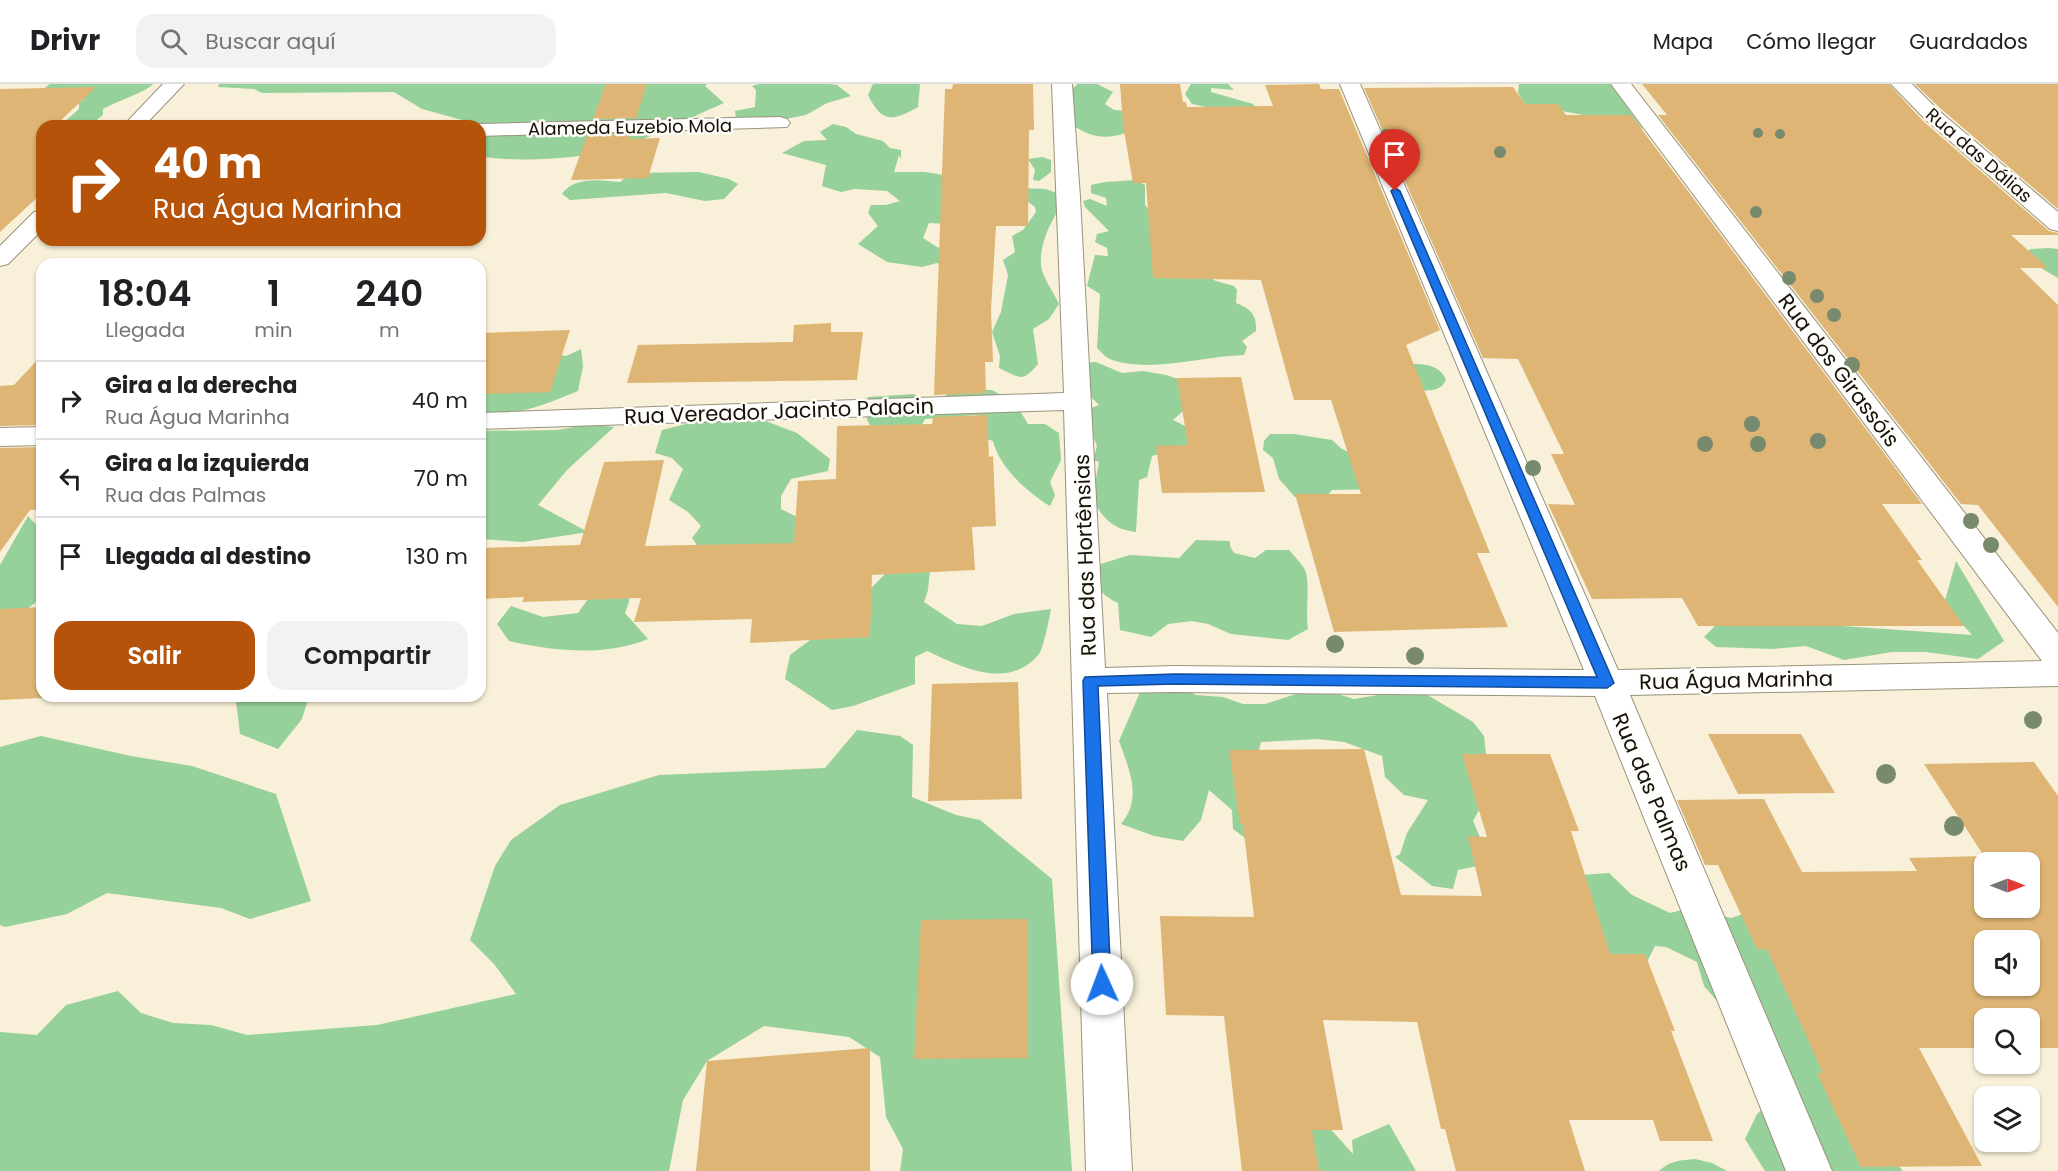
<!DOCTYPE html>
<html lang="es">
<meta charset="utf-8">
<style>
:root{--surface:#fff;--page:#f2f2f2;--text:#202124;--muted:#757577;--line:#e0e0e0;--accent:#b45309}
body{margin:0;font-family:Poppins,sans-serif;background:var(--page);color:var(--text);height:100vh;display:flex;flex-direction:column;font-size:22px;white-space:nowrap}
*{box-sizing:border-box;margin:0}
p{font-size:20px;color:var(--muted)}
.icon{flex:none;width:33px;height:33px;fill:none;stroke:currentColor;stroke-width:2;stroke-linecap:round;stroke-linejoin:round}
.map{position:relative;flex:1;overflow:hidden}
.drawer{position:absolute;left:36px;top:174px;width:450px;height:444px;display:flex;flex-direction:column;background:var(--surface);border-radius:18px;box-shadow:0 2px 4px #0004}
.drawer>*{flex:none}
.banner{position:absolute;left:36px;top:36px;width:450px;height:126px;border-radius:18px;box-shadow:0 2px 4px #0004;background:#b45309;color:#fff;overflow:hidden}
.needle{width:39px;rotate:90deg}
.buttons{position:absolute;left:1974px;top:768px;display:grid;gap:12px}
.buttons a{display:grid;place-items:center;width:66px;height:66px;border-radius:12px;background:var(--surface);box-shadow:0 2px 4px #0004;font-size:30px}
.pin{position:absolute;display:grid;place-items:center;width:51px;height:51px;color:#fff;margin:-62px -26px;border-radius:50% 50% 50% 0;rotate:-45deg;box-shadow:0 0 6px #0007}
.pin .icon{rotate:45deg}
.me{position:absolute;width:66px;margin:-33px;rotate:358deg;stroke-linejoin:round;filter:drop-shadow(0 0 4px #0008)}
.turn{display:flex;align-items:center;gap:21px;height:126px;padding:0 18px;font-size:27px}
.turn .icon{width:78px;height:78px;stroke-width:2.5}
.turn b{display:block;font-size:42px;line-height:51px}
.eta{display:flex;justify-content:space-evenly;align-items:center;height:102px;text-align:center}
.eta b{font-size:36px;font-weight:600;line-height:42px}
.cta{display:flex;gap:12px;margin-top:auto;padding:12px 18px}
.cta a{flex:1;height:69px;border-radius:18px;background:var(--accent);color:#fff;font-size:24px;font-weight:600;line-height:69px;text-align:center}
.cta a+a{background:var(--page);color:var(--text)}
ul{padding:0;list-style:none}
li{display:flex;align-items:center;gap:18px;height:78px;padding:0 18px;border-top:2px solid var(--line)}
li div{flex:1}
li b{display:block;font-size:22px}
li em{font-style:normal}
header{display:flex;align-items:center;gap:36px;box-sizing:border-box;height:84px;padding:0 30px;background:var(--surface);border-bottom:2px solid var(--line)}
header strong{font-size:28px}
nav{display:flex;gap:33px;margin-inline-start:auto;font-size:21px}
.search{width:420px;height:54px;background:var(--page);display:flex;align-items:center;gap:15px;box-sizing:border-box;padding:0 21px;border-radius:18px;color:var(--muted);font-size:22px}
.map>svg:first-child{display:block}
</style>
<header>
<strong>Drivr</strong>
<div class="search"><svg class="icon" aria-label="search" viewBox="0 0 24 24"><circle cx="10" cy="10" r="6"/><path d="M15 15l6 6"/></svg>Buscar aquí</div>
<nav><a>Mapa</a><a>Cómo llegar</a><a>Guardados</a></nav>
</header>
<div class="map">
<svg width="2058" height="1087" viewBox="0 0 2058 1087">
<rect width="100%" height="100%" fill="#f8f0d8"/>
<g fill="#96d09a">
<path d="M50,0H153C148,7 115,18 103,25V31L89,42H66L63,39L79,25V19L85,14L38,9Z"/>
<path d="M219,0H707L705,2L724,19C689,34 654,53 617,64C584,75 514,79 480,72V56L484,51V42L422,25L394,8L262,9L254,5L218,3Z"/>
<path d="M759,0H830L837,1L851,12L827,19L806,31L775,37L736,34L735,27L755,23L756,6L752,2Z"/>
<path d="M873,0H920L918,23C893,37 882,40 868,11Z"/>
<path d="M1078,0H1097L1113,8L1105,20L1114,26L1130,27L1125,49C1106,56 1089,53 1073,41V4Z"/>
<path d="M1191,0H1228L1234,6L1211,4V8L1253,20L1259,28L1221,26L1192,20L1185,10Z"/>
<path d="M1519,0H1611L1642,44L1638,56L1597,31H1583L1525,20L1518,9Z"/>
<path d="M833,40L846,43L856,50L883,57L890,64L901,66V75L899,71L894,88H925L950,92L952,140L929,139L923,154L937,163L976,174L948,183L937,179L922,183L887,178L858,160L878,142L868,129L871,121H886L900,117L887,107L855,105L841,108L822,102L826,81L782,69L804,57L827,56L820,48Z"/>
<path d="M1042,73L1051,76V88L1039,97L1033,96L1035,86L1028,75Z"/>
<path d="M699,88L729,95L738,100L724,115L705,117L666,109L570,116L562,110C574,92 601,96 620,98L631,89Z"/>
<path d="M1136,96L1145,101V121L1207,192L1216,197L1234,202L1237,206L1236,219C1251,225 1257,231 1256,247L1242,257L1247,263L1244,271C1204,272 1150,289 1112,276C1106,274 1101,268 1097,264L1100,210L1087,202L1095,171L1108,172L1107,164L1095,158L1097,150L1109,147L1085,123L1083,117L1090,115L1107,122L1106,114L1091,109V101L1105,98Z"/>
<path d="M1020,104L1046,105L1067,113C1053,133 1039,157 1041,182C1043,194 1054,209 1059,220L1049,235L1033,245L1038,280C1022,299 1021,294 999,284L1000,272L992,248L1001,228L1008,191L1003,176L1015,168L1012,152L1023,146L1036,128L1035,123L1019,111Z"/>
<path d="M2049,164L2058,165V194L2024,174L2030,165Z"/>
<path d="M581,265L583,282L578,307C544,321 518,332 480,330V292L549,270L566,272Z"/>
<path d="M1096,278L1122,289L1143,287L1166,291L1202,303L1197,326L1182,328L1173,336L1193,346L1201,357L1152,372L1147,393L1139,396L1136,448C1112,445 1104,435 1092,415L1099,378L1093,376L1097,362L1083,327L1099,321L1089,311L1084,279Z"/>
<path d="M1413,280C1427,280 1440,282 1446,296C1441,307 1430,307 1419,306Z"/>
<path d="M945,305L992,306L1015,319L1028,340H1045L1059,349L1061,376L1050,398L1055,411L1050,422C1027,408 1000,384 993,357L967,349L977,331L925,335L907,371L875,349L867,336L868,313L914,310L949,329Z"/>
<path d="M702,336H763L797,349L830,375L828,387L791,395L781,412V425L801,435L882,456L701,467L692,454L701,442L688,428L669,416L683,385L672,374L655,369L662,346Z"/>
<path d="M591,340L614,343L567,386L538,421L588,448L523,458L480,455V347L557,346Z"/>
<path d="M1270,350H1294L1332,356L1342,365L1364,375L1381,405L1332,406L1322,418L1295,413L1279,395L1273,374L1263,366L1264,357Z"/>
<path d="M28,432L42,447V513L0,547V481Z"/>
<path d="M1196,456L1230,457V462L1234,469L1255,474L1266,466H1289C1294,472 1300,478 1304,484C1311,495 1305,528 1308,545L1288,556L1231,550L1208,540L1192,537L1168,540L1151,553L1120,546L1118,519C1098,509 1097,503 1094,482L1130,471L1179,474Z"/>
<path d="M887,471L931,475L928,506L924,518L957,540L982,542L1014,530L1051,525C1049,535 1044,563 1039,570C1008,607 962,583 927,567L915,573V600L853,622L832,626L785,595L790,571L849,527L884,491Z"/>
<path d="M1956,477L2004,557L1978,575L1926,568H1892L1844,576L1806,562L1773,565L1716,563L1704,553L1735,522L1813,540L1972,551L1944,520Z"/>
<path d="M606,490H628L629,518L625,529L648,555C604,573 553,567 509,557L497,540L511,522L543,533L578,529Z"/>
<path d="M1169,597L1196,611L1223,613L1243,620H1265L1305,607L1331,608L1354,615L1390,609H1424L1473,638L1484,652L1490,706L1473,737L1483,760L1482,781L1458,786L1453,805L1432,802L1395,773L1400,770L1407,749L1428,716L1404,711L1385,693L1382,672L1344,658L1317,655L1261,658L1259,666L1264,768L1233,745L1232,726L1209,706L1201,736L1183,757L1154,752L1121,740C1143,714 1129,685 1119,657L1141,606Z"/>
<path d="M212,612H309L302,635L278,665L240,650L236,617Z"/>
<path d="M857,646L900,652L913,661L912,713L956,731L980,736L1052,795L1072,1087H900L903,1065L886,1033L880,973L849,953L764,942L707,977L683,1016L669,1087H0V948L37,951L66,921L118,907L141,929L173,939L211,941L247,951L377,941L516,910L494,880L470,856L495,782L511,756L560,721L659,691L825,684Z"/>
<path d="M41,652L131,672L192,682L276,710L311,817L250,835L221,824L107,809L67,830L5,843L0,841V663Z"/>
<path d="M1609,789L1632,811L1670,829L1690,824L1731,834L1756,826L1888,1070L1903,1087H1765L1745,1055L1757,1030L1789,1001L1704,902L1697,878L1666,863L1655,862L1644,884L1598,881L1567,792Z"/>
<path d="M1280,1035L1326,1040L1353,1070L1352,1056L1389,1040L1416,1087H1268Z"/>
<path d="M1695,1075L1712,1079L1727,1087H1659C1669,1077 1681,1076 1695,1075Z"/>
</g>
<g fill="#deb574" fill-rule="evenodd">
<path d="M606,0H647L636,34L593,35Z"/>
<path d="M953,0H1033L1034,46H1029L1028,142H996L991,226L993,278H985L986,309L934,311L945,5H952Z"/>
<path d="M1120,0H1180L1183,18H1186L1187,23L1273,22L1265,1L1319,0L1321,5H1339L1440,246L1406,261L1490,469H1477L1508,543L1334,548L1295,410H1361L1331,316H1294L1261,196L1153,194L1146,99H1133L1123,41Z"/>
<path d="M1642,0H1889L1922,36L2049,147L2058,149V151H2011L2048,184H2020L2058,221V523L1978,421L1961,420L1658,31H1667Z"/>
<path d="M1915,0H2058V125L1940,24Z"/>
<path d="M96,3L55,42H42V109L0,148V5Z"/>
<path d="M1513,3L1525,20H1558L1566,31H1631L1922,420H1882L1922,476H1917L1964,542H1698L1682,514L1592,515L1548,420L1575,421L1551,370H1564L1518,275L1483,274L1364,4Z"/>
<path d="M631,50L630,55L660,54L648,94L571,96L587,51Z"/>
<path d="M831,239V248H863L857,296L627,299L638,261L793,258L794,241Z"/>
<path d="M570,246L550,308L480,310V249Z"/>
<path d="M42,271V341L0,342V302L14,301Z"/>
<path d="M1241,293L1265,408L1162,409L1156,362L1188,361L1177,294Z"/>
<path d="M987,331L989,373L993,372L996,442L972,443L975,486L872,491L870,553L750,559L752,535L634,538L641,514L522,518L524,513L480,515V464L580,461L604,378L664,376L645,462L794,459L798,397L836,395L837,342L932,340L933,333Z"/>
<path d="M42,363V426H30L0,468V364Z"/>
<path d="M42,523V614L0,616V525Z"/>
<path d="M1018,598L1022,715L928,717L932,600Z"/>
<path d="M1708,650H1801L1835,709L1738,710Z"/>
<path d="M1364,665L1401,811L1482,812L1468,752L1487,753L1462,670H1550L1579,747H1571L1610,870H1645L1675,947H1671L1713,1057H1660L1653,1036H1569L1585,1087H1456L1445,1045H1441L1417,938L1323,936L1343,1046H1312L1319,1087H1242L1224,932L1166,931L1160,832L1254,833L1243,740H1240L1229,666Z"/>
<path d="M2034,678L2058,712V964H2030V934H1984V964H1919L1982,1082L1861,1083L1817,989H1823L1767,865H1757L1718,781H1705L1677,716L1764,715L1802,788L1917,787L1909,774L1984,772L1924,680ZM1984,778H2030V824H1984ZM1984,856H2030V902H1984Z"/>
<path d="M1027,835L1028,974L914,975L921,836Z"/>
<path d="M870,964V1087H696L707,977Z"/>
</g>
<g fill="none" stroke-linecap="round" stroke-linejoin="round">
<defs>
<g id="street">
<path d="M163,0H184L144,42H123Z"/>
<path d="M1052,0H1072L1080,113L1105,584L1175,582L1584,586L1340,0H1360L1618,586L2042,577L1611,0H1631L2058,549V602L1630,611L1832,1087H1786L1595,612L1175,608L1107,609L1132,1087H1086L1064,326L480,345V329L1064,309Z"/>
<path d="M1891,0H1912L1938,26L2058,128V147L2050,145L1924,34Z"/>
<path d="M780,33L787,35L790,39L787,43L480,52V42H473L480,40Z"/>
<path d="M42,126V146L8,180L0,182V162L34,128Z"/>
<path d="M42,343V361L0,362V344Z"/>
</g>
</defs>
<use href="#street" stroke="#9a937c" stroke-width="2"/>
<use href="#street" fill="#fff" fill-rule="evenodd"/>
</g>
<g fill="#778a6d">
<circle cx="1758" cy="49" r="5"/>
<circle cx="1386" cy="50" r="5"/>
<circle cx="1780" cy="50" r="5"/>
<circle cx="1500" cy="68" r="6"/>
<circle cx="1756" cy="128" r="6"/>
<circle cx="1789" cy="194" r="7"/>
<circle cx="1817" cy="212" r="7"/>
<circle cx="1834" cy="231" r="7"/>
<circle cx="1852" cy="281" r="8"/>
<circle cx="1752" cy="340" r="8"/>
<circle cx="1818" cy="357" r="8"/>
<circle cx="1705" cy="360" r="8"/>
<circle cx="1758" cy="360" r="8"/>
<circle cx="1533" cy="384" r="8"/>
<circle cx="1971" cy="437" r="8"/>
<circle cx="1991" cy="461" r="8"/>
<circle cx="1335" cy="560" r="9"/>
<circle cx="1415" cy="572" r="9"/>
<circle cx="2033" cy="636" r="9"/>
<circle cx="1886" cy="690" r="10"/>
<circle cx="1954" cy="742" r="10"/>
</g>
<path fill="#1a73e8" stroke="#114b97" stroke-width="1.5" d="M1395,104L1400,107L1614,599L1607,604L1175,600L1098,602L1111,900L1108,906L1102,908L1096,906L1093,900L1083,597L1085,593L1175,590L1597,593L1391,107Z"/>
<g text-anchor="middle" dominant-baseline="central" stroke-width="5" stroke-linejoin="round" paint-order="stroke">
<g font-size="18" fill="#141109" stroke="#fffdf9">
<text transform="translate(630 43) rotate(-1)">Alameda Euzebio Mola</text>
<text transform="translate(1979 71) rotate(41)">Rua das Dálias</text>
</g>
<g font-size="21" fill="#141109" stroke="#fffdf9">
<text transform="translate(1839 286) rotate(53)">Rua dos Girassóis</text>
<text transform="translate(779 327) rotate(-2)">Rua Vereador Jacinto Palacin</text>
<text transform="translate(1085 471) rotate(-92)">Rua das Hortênsias</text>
<text transform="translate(1736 596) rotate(-1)">Rua Água Marinha</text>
<text transform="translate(1652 708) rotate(67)">Rua das Palmas</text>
</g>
</g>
</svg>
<div class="buttons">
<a><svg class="needle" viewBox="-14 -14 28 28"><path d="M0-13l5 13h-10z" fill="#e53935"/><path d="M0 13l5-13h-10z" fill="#757577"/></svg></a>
<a><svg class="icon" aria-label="sound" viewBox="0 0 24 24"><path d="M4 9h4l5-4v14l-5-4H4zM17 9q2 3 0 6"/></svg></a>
<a><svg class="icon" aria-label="search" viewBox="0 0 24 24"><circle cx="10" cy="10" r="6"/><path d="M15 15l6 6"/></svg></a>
<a><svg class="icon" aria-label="layers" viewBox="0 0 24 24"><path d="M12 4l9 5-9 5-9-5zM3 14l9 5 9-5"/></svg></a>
</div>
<div class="pin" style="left:1395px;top:107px;background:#d93025"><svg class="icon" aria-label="arrive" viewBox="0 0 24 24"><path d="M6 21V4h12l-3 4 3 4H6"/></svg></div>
<svg class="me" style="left:1102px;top:900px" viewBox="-20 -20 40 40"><circle r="19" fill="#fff"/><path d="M0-13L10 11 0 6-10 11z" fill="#1a73e8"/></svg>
<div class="banner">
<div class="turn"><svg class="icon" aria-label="right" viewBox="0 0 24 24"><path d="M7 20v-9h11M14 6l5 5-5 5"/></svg><div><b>40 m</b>Rua Água Marinha</div></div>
</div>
<section class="drawer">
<div class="eta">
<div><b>18:04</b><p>Llegada</p></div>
<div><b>1</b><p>min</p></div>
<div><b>240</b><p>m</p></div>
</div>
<ul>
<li><svg class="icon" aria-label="right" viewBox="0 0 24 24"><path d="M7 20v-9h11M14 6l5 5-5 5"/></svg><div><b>Gira a la derecha</b><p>Rua Água Marinha</p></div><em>40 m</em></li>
<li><svg class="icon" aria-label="left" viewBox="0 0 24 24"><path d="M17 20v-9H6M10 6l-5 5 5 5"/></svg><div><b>Gira a la izquierda</b><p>Rua das Palmas</p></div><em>70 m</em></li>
<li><svg class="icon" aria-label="arrive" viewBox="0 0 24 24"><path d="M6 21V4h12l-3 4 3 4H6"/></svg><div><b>Llegada al destino</b></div><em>130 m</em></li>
</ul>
<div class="cta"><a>Salir</a><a>Compartir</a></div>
</section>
</div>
